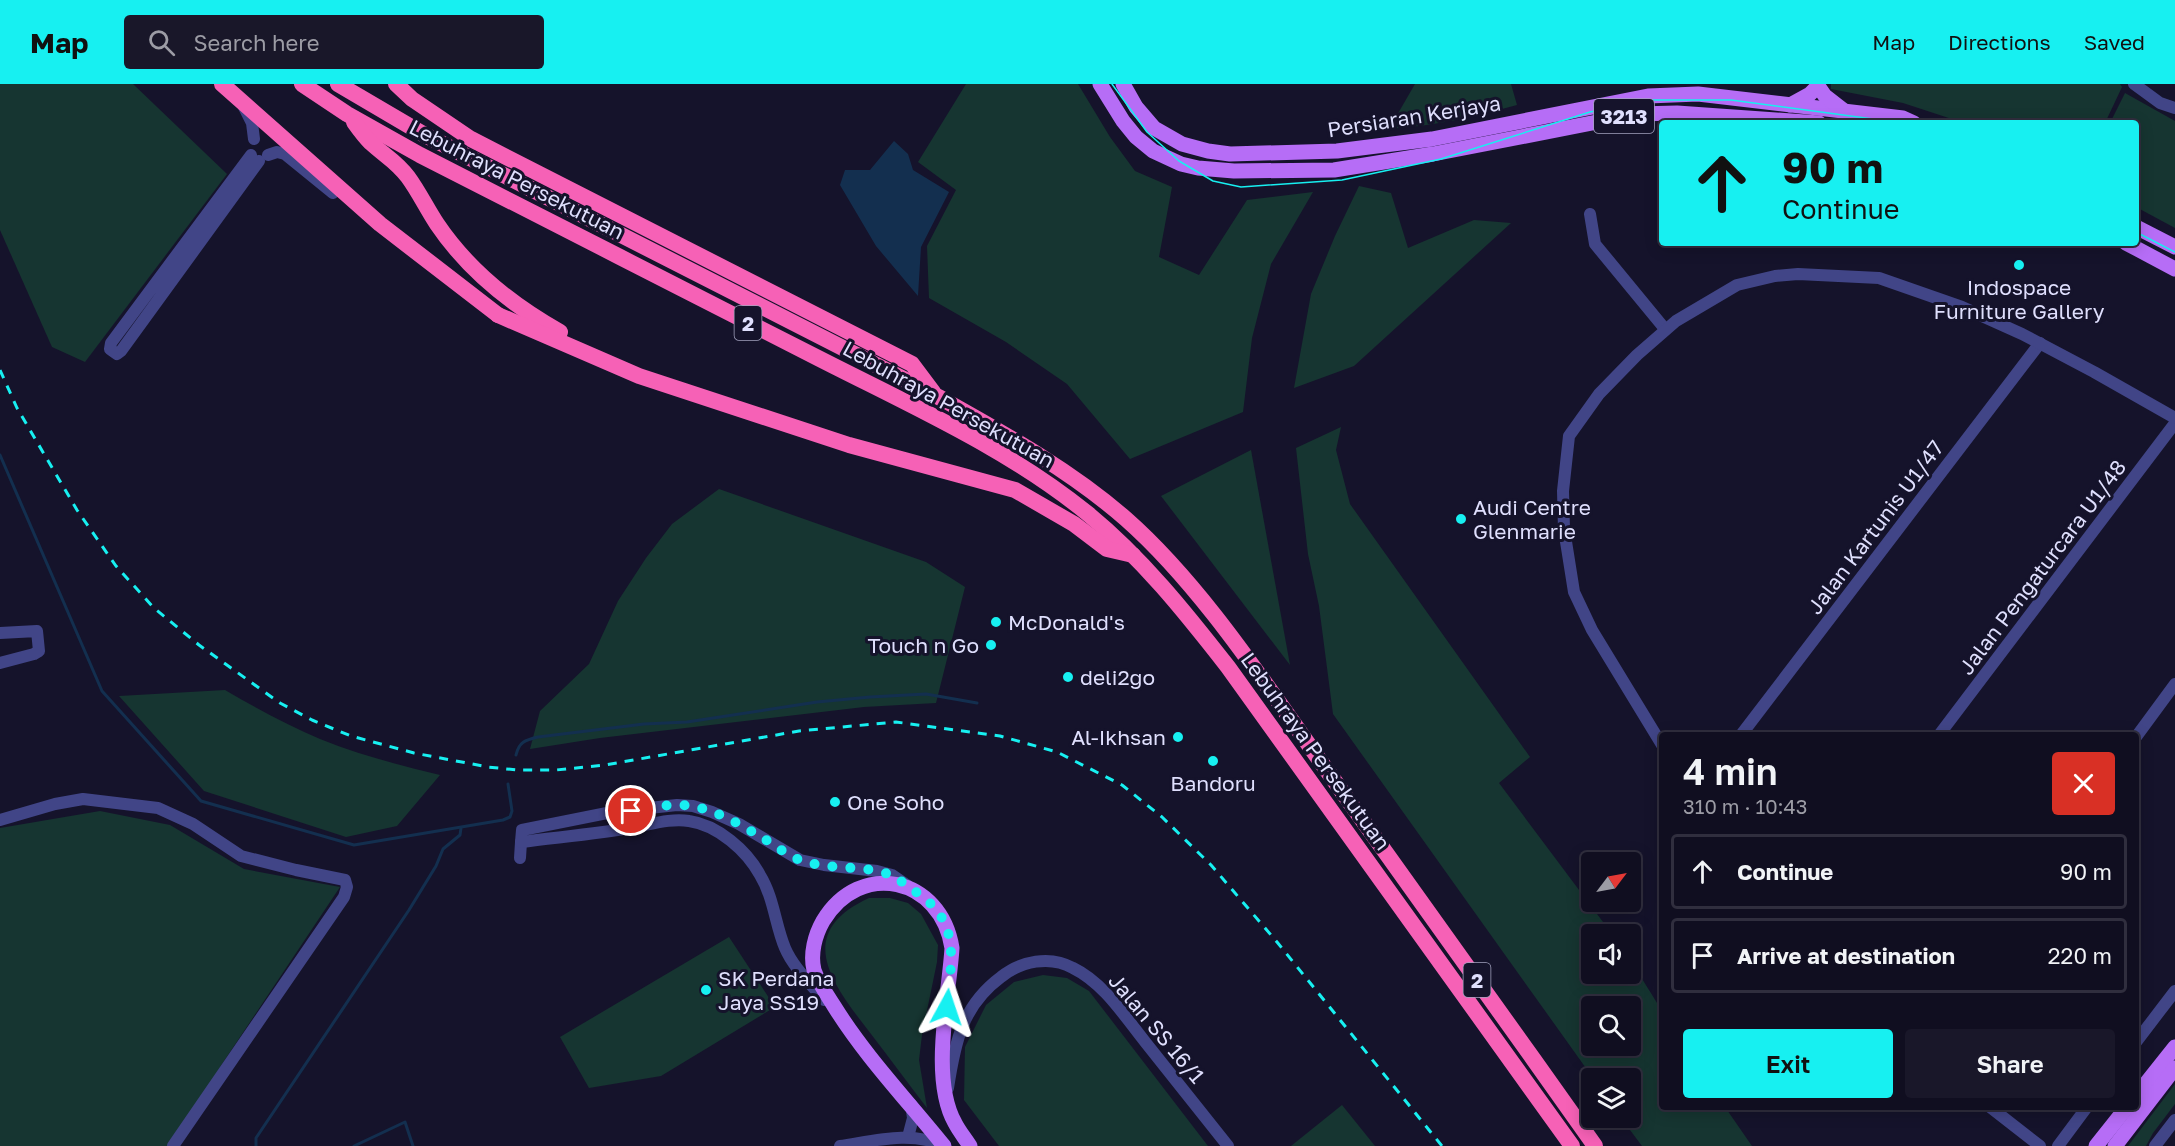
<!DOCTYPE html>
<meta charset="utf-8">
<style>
:root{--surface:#100e20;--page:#191729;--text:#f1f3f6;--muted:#9c9ca5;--line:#302e3e;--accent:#17f0f1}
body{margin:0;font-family:"Golos Text",sans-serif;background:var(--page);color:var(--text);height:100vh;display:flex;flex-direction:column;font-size:22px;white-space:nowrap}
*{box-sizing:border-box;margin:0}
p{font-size:20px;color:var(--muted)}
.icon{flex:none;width:33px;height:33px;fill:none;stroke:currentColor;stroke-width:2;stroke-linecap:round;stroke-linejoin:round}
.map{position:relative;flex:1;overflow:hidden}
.drawer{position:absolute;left:1659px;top:648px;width:480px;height:378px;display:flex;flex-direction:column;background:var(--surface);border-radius:6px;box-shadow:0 3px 15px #0003,0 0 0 2px var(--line)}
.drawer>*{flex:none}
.top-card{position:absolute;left:1659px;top:36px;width:480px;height:126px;border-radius:6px;box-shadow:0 3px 15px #0003,0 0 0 2px var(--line);background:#17f0f1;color:#111;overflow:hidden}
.needle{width:39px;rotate:58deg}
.tools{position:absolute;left:1581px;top:768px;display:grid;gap:12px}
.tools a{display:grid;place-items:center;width:60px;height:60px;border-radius:6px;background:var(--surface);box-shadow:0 3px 15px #0003,0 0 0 2px var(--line);font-size:30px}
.pin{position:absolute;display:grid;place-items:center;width:51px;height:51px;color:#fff;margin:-26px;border:3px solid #fff;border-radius:50%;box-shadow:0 2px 6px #0007}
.me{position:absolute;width:66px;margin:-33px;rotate:5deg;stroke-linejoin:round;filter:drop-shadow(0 0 4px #0008)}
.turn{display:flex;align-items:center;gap:21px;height:126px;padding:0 24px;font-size:27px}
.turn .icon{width:78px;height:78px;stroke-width:2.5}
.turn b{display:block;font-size:42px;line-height:51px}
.round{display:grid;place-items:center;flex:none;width:63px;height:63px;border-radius:6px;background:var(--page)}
.head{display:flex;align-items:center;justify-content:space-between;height:102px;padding:0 24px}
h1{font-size:36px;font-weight:600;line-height:45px}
.cta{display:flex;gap:12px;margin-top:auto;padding:12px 24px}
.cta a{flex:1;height:69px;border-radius:6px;background:var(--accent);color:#111;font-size:24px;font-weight:600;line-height:69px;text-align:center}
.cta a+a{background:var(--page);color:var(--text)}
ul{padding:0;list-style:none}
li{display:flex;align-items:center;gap:18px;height:75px;margin:0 12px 9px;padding:0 12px;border:3px solid var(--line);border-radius:6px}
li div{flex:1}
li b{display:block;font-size:22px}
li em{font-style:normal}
header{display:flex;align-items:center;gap:36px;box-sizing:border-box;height:84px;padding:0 30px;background:var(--accent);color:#111}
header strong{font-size:28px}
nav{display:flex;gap:33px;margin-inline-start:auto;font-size:21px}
.search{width:420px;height:54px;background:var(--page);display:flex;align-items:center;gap:15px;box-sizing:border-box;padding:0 21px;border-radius:6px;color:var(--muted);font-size:22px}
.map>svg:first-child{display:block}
</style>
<header>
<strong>Map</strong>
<div class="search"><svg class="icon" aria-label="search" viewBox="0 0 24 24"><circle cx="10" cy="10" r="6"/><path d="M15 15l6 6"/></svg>Search here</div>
<nav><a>Map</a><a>Directions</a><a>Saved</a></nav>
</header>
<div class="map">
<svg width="2175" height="1062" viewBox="0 0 2175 1062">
<rect width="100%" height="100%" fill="#15132b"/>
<g fill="#163531" fill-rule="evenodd">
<path d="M0,0H133L227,90L85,278L52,263L0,146Z"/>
<path d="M966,0H1078L1110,53L1135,87L1172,103L1159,173L1199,191L1247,116L1313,108L1271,180L1252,254L1243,328L1130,375L1067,300L1006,258L929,214L927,162L956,106L918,78Z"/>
<path d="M1415,0H1511L1517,21C1474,33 1433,42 1389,45Z"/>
<path d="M1831,0H2120L2122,3L2105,39H1964L1903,19L1831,5Z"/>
<path d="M2125,9L2175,37V144L2136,123V39H2110Z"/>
<path d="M1359,102L1391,109L1408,164L1474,136L1511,139L1354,282L1294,304L1311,210L1335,152Z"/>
<path d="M1341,343L1336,366L1350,420L1530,673L1499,699L1612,850H1592V890H1630L1631,877L1662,927V1023H1725L1752,1062H1642L1621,1034H1630V994H1593L1333,630L1319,522L1308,470L1296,364ZM1592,922H1630V962H1592Z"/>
<path d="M1251,366L1290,581L1161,412Z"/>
<path d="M719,405L926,478L965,503L936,619L864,623L600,654L530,665L540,627L589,580L618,517L646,474L672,440Z"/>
<path d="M225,606C256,624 287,641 320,655C359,671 399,681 440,691L397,742L346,753L204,707L119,612Z"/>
<path d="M100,727L170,741L244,785L340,803L222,980L170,1062H0V744Z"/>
<path d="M869,814H890L908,819L921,830L938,861L937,878L922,951L919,976L927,1024C908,999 890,975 871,950C834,902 791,850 869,814Z"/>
<path d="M729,853L775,923L661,992L589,1004L560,953Z"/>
<path d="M1043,891L1067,894L1089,907L1208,1062H999L964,1016L965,963L986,921L1014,898Z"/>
<path d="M2175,1000V1020L2153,1049L2146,1062H2128Z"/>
<path d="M1342,1021L1375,1062H1291Z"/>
</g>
<path fill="#132f4f" d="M894,57L908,70L913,86L949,108L921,163L918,212L876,162L840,101L845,86H870Z"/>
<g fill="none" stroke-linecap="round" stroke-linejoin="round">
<g stroke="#132f4f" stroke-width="3">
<path d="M0,371L102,607L201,717L354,761L503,736L510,733L512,727L508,700"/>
<path d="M516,671C519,658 525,656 538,653L644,640L687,638L817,618L870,613L926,610L977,619"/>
<path d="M256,1062V1054L409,826L436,782L443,765L460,751L461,744"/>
<path d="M354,1062L405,1038L413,1062"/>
</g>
<g stroke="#414587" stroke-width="12">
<path d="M2134,0L2160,19L2175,24"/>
<path d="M244,23L252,39L254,55"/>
<path d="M251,71L111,259L110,265L117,270L121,267L259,77"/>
<path d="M268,71L277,68L285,70L333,109"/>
<path d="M1590,130L1595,160L1665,245"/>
<path d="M0,549L37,547L39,567L34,570L0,579"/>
<path d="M1741,651L2040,259"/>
<path d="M1939,651L2175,339"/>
<path d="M2136,653L2175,600"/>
<path d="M1662,661L1592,546L1574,508L1564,445L1563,407L1569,352L1599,310L1637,271L1676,237L1737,201L1775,192L1798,190L1879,194L1962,223L2022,250L2094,288L2175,334"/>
<path d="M0,736L55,720L83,715L158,724L193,740L241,772L296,786L345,796L347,803L344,813L173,1062"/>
<path d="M520,774L521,758"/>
<path d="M824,916C811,900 793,883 785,864C775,840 774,814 760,791C747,767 718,741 689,737C672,734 652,740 635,743C597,750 559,753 521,758L522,746L612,728L677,721L693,722L712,728L739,740L800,776L824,781L877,787L892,791L908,802"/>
<path d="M2136,958L2175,907"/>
<path d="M948,1004C955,958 962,922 1001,893C1021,877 1050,871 1073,884C1104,899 1125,933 1146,959C1173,993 1201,1028 1228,1062"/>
<path d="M1990,1023L2040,1062"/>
<path d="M908,1053L913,1034L911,1020"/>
<path d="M840,1062C874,1057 911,1046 944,1062"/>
<path d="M2058,1062L2087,1023"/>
<path d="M2155,1062L2175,1036"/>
</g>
<g stroke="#b66df6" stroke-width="15">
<path d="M1100,0L1123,37L1136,53L1153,67L1181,80L1198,84L1234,87L1334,86L1433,70L1638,30L1677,29L1819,39"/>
<path d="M1123,0L1136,23L1154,44L1182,60L1208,67L1230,70L1337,67L1432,55L1648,12L1698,10L1903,34L1914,39"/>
<path d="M1790,21L1810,10L1818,2L1825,12L1843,26"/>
<path d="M2136,143L2175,163"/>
<path d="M2126,159L2175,185"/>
<path d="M2136,1012L2175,963"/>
<path d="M944,1062C907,1016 865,972 834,922C827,911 818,898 814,886C810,870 815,851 823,837C860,775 941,793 952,864C949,913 930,995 955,1039C959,1047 965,1054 970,1062"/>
<path d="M2096,1062L2127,1023"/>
<path d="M2115,1062L2175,984"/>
</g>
<g stroke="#f661b6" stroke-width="16">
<path d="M302,0L347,30L420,71C553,139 685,206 818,274C910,321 1007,364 1087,429C1142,474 1185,528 1228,583L1572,1062"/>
<path d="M338,0L423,50L935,311C1001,348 1069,385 1126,435C1202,502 1267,603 1326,685C1416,811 1506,936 1595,1062"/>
<path d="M396,0L412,15L471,55L912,280L933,308"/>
<path d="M354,38C359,45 365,53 371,59C385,72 396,77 408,93C419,108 427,125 437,140C468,186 512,221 560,248"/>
<path d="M498,231L639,292L849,361L1015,406L1074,440L1107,465L1133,471"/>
</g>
<g stroke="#17f0f1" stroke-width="1.5">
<path d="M1112,0L1147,48L1179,77L1213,97L1241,103L1342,96L1441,75L1590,28L1653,16H1731L1903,39"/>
<path d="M2136,148L2175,168"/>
</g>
<path stroke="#17f0f1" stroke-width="3" stroke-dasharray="9 8" stroke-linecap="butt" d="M0,286L17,324L77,426L116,482L154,524L199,561L280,619L312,636L351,652L414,669L488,683L517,686H556L605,681L799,647L896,638L1000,652L1057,668L1122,701L1162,733L1211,781L1277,858L1442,1062"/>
<path stroke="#f661b6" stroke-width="16" d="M222,0L380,140L498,231"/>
</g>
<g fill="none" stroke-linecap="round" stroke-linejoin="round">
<path stroke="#17f0f1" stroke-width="10" stroke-dasharray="0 18" d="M631,727C646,725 661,721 676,721C706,720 736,738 761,753C774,760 786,771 800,776C824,785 852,782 877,787C894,790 903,799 916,808C962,838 951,877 947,923"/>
</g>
<g fill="#17f0f1" stroke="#15132b" stroke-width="2">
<circle cx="2019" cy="181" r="6"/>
<circle cx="1461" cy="435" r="6"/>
<circle cx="996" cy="538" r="6"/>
<circle cx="991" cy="561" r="6"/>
<circle cx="1068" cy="593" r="6"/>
<circle cx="1178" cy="653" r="6"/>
<circle cx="1213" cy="677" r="6"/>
<circle cx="835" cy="718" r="6"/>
<circle cx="706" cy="906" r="6"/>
</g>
<g text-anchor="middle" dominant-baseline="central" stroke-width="6" stroke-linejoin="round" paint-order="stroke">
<g fill="#15132b" stroke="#a2a2be" stroke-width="1.5">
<rect x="1594" y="15" width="60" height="34" rx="4.5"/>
<rect x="734.5" y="222" width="27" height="34" rx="4.5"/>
<rect x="1463.5" y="879" width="27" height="34" rx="4.5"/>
</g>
<g font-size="20" font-weight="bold" fill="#dfdffd">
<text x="1624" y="32">3213</text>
<text x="748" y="239">2</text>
<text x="1477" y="896">2</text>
</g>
<g font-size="21" fill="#dfdffd" stroke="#15132b">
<text transform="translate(1414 32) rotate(-9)">Persiaran Kerjaya</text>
<text transform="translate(517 95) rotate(27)">Lebuhraya Persekutuan</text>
<text transform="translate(949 320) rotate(29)">Lebuhraya Persekutuan</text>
<text transform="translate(1875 443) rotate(-53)">Jalan Kartunis U1/47</text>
<text transform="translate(2042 483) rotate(-53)">Jalan Pengaturcara U1/48</text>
<text transform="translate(1316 667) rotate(54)">Lebuhraya Persekutuan</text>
<text transform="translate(1157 944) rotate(50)">Jalan SS 16/1</text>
</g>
<g font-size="21" fill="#dfdffd" stroke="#15132b" text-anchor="start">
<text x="2019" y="203" text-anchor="middle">Indospace<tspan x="2019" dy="24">Furniture Gallery</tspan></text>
<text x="1473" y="423">Audi Centre<tspan x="1473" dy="24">Glenmarie</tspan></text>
<text x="1008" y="538">McDonald's</text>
<text x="979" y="561" text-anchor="end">Touch n Go</text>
<text x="1080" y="593">deli2go</text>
<text x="1166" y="653" text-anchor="end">Al-Ikhsan</text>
<text x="1213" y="699" text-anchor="middle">Bandoru</text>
<text x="847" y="718">One Soho</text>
<text x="718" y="894">SK Perdana<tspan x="718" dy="24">Jaya SS19</tspan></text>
</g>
</g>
</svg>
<div class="tools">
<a><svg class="needle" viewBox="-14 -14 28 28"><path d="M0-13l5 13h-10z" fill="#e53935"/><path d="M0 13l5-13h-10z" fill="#9c9ca5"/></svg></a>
<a><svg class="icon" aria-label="sound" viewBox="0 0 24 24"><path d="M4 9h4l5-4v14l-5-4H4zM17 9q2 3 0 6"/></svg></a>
<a><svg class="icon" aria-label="search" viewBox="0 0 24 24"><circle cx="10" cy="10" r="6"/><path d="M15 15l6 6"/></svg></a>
<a><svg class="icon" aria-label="layers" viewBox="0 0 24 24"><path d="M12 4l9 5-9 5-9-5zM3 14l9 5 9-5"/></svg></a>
</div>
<div class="pin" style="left:631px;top:727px;background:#d93025"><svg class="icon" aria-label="arrive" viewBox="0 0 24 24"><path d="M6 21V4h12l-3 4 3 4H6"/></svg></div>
<svg class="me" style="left:947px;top:923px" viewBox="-20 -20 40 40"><path d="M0-17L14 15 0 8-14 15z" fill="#17f0f1" stroke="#fff" stroke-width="4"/></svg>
<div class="top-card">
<div class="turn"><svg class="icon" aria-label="ahead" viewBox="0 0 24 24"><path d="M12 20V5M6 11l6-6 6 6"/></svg><div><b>90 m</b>Continue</div></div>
</div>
<section class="drawer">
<div class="head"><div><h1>4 min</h1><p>310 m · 10:43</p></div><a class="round" style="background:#d93025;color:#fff"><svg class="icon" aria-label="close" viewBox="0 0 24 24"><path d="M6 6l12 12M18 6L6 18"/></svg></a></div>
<ul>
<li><svg class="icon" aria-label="ahead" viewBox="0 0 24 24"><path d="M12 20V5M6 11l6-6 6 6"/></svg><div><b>Continue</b></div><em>90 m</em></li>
<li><svg class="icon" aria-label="arrive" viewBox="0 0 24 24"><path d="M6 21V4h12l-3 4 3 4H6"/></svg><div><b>Arrive at destination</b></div><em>220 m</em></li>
</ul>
<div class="cta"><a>Exit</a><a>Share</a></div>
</section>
</div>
